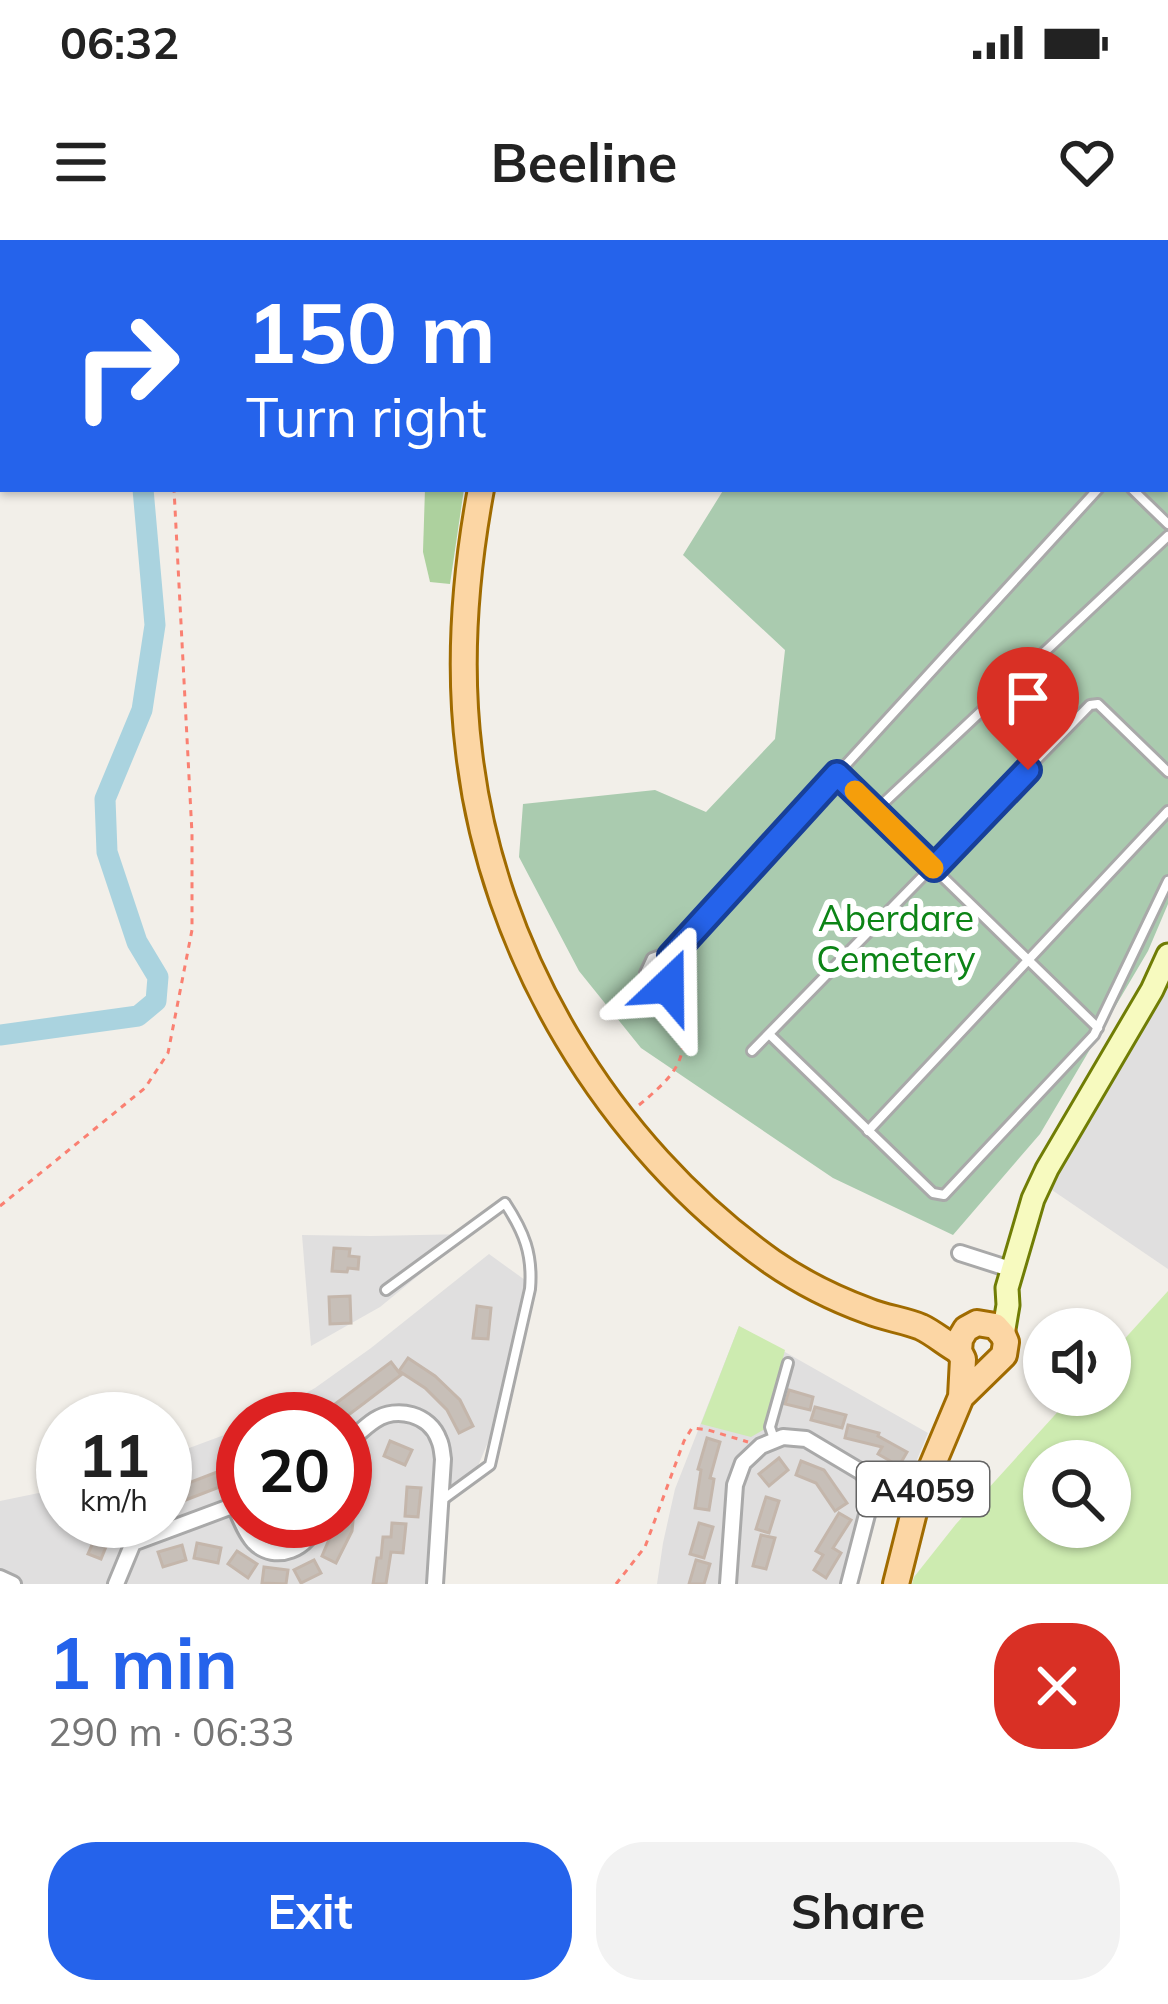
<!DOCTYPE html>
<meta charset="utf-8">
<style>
:root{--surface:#fff;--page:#f2f2f2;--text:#222;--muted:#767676;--accent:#2563eb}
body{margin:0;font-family:Mulish,sans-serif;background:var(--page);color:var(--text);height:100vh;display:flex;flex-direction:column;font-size:45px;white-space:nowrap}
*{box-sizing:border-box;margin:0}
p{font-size:39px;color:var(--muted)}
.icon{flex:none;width:66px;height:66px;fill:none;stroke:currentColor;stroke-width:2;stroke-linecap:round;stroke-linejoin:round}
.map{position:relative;height:1344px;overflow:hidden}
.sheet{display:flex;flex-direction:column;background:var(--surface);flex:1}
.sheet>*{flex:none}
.guide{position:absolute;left:0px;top:0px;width:1170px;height:252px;box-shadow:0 3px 9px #0004;background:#2563eb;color:#fff;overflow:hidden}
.tools{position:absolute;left:1023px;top:1068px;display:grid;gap:24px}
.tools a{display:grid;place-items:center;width:108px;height:108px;border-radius:50%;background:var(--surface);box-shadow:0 3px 9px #0004;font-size:60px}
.speed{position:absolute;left:36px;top:1152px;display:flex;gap:24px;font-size:60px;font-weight:700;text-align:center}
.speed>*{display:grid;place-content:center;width:156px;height:156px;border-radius:50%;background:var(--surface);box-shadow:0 3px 9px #0004;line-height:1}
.speed small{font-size:30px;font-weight:400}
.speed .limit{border:18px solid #d22;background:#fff;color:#111}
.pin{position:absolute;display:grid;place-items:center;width:102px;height:102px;color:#fff;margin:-123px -51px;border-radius:50% 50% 50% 0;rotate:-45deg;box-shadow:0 0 12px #0007}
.pin .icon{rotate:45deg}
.me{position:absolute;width:132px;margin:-66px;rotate:23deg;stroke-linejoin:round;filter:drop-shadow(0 0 9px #0008)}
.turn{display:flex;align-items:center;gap:42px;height:252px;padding:0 48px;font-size:54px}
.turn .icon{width:156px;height:156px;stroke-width:2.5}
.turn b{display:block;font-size:84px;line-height:102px}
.round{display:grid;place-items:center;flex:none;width:126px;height:126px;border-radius:48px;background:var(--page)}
.headline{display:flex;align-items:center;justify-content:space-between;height:204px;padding:0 48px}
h1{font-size:72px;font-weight:700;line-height:90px;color:var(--accent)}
.action{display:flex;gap:24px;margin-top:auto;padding:24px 48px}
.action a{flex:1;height:138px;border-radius:48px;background:var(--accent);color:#fff;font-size:48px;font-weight:700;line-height:138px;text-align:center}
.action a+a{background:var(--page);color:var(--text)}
.status{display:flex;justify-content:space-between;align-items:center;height:84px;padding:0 60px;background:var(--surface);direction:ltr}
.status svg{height:33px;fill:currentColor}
header{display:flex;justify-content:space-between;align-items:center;height:156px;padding:0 48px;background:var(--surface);font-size:54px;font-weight:700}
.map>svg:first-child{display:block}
</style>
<div class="status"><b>06:32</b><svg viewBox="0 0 49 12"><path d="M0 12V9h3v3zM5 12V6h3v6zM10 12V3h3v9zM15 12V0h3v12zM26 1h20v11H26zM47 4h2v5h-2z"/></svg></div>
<header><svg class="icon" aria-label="menu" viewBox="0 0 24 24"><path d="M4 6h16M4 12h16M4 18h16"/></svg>Beeline<svg class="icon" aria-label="heart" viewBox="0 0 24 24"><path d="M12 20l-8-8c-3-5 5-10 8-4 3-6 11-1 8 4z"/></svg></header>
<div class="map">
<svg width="1168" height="1344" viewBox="0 0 1168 1344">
<rect width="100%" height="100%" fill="#f2efe9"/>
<g fill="#e0dfdf">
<path d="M0,0H109V3H3V134L0,133Z"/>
<path d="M1168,736V1029L1049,948L1146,785Z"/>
<path d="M469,994L380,1067L311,1106L302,995L371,996Z"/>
<path d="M489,1014L525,1040L494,1188L478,1226L449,1249L441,1344H0V1261L63,1248V1281H165V1217L243,1188V1281H345V1179H260L315,1148L371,1108Z"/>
<path d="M739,1086L928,1193L908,1241L889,1232L858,1344H657L663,1303L675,1249Z"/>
</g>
<g fill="#cdebb0" fill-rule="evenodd">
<path d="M1168,1051V1344H912L914,1337L956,1284L1073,1155H1110V1115ZM1044,1221H1110V1287H1044Z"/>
<path d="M739,1086L785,1110L765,1189L751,1197L701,1184Z"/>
</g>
<path fill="#add19e" d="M425,249H464L450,344L430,342L423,312Z"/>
<path fill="#aacbaf" d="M928,0H1168V664L1148,711L1040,894L953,995L833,938L641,808L579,731L519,617L523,564L655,550L706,572L775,499L785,410L683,315L724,249H1167V3H925Z"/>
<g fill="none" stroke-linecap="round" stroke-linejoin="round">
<g stroke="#aad3df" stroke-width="21">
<path d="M124,3V0"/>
<path d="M0,795L138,776L156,761L158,737L137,702L107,612L105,559L142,470L155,385L143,249"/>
</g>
</g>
<g fill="#c7bfb8" stroke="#c4b6ab" stroke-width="3">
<path d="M334,1008L350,1009L349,1016L359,1017L358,1029L348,1028L347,1032L332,1031Z"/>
<path d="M350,1056L351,1083L330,1084L329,1057Z"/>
<path d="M477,1066L491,1068L488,1099L473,1098Z"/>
<path d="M408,1118L435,1136L460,1160L473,1186L459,1193L447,1170L425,1148L399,1131Z"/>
<path d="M391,1122L401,1135L363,1164L343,1179H315Z"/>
<path d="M789,1150L813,1157L810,1170L785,1164Z"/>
<path d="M815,1167L846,1175L842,1188L811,1180Z"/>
<path d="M848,1185L879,1193L878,1196L907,1212L899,1226L878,1214L882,1207L845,1198Z"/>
<path d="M707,1198L720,1202L710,1238L714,1239L709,1270L695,1268L701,1230L698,1229Z"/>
<path d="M390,1201L412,1210L405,1225L384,1216Z"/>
<path d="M779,1218L788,1230L769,1246L759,1234Z"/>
<path d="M801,1221L824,1230L847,1263L835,1271L816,1243L796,1235Z"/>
<path d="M243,1222V1238L165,1268V1252Z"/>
<path d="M351,1230L365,1236L345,1280V1243Z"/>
<path d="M407,1247L421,1248L418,1277L405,1276Z"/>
<path d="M766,1257L779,1261L769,1293L756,1289Z"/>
<path d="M839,1273L851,1280L833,1308L841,1313L826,1338L814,1330L823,1315L816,1311Z"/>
<path d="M337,1281H353L352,1291L336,1323L322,1316Z"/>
<path d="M392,1283L406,1284L403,1313L391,1312L386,1344H373L377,1318H381L383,1297H391Z"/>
<path d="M699,1283L713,1287L704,1318L690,1314Z"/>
<path d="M100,1287L112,1292L101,1319L88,1314Z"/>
<path d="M761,1295L775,1298L766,1329L753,1326Z"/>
<path d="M197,1303L221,1308L218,1323L194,1318Z"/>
<path d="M182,1305L186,1320L163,1327L158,1312Z"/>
<path d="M237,1311L257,1324L248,1338L228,1324Z"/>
<path d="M314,1320L321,1333L301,1343L294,1330Z"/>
<path d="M696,1320L710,1324L704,1344H689Z"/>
<path d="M264,1327L288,1330L286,1344L262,1343Z"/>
</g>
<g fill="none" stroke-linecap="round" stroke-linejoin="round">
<defs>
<g id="service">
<path d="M1161,0L1165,3"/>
<path d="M510,3L512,0"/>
<path d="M1046,3L1049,0"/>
<path d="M1167,38L1168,37"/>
<path d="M1167,174L1168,173"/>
<path d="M1132,249L1168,284"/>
<path d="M837,534L1098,788"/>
<path d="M875,571L1168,296"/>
<path d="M671,716L676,727L673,741L660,749L652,747L645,733L652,718L660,715L671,716L1098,249"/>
<path d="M770,795L933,953L944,955L1094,795L1168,641"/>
<path d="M752,811L1090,465L1098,464L1168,532"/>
<path d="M868,891L1168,571"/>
<path d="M386,1050L505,963C524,992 533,1014 530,1049L490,1225L442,1260"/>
<path d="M774,1199L770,1187L788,1123"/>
</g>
<g id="minor">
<path d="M0,129H3"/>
<path d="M960,1013L1013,1030"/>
<path d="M345,1205C355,1197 364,1187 375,1180C397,1166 430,1174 439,1200C442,1206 442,1213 443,1219L435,1344"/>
<path d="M235,1266C240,1278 245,1292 254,1302C275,1324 311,1308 316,1281"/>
<path d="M0,1338L13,1344"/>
<path d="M116,1344L133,1303L243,1262"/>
<path d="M728,1344L735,1245L743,1223L761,1206L783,1197L806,1199L863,1233L871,1249L870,1263L849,1344"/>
</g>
<path id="secondary" d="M1003,1095L1008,1065L1007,1048L1033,959L1047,929L1152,750L1168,715"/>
<g id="primary">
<path d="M565,3L567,0"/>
<path d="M481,249C465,335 458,424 469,512C492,712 607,905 772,1022C801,1042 835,1059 868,1071C885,1078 904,1080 921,1087C934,1093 946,1104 959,1111"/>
<path d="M896,1344L916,1264L961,1157L963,1119L959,1111L960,1099L966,1089L977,1083L995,1086L1003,1095L1006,1102L1004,1115L961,1157"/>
</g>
</defs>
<use href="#service" stroke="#a9a9a9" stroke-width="14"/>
<use href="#minor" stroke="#a9a9a9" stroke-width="20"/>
<use href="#secondary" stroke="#707d05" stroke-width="27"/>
<use href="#primary" stroke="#a06b00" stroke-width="30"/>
<g stroke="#fa8072" stroke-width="3" stroke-dasharray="6 6" stroke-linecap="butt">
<path d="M978,3L981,0"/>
<path d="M639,865C689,824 689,812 675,750"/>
<path d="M0,966L145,848L168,813L192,690V594L174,249"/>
<path d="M616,1344L645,1307L684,1201L692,1188L708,1190L748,1202"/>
</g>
<use href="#service" stroke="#fff" stroke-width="8"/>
<use href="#minor" stroke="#fff" stroke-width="14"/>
<use href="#secondary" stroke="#f7fabf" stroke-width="21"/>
<use href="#primary" stroke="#fcd6a4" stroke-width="24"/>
</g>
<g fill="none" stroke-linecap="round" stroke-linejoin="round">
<defs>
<path id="route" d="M668,746L675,734L671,716L837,534L934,628L1028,530"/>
</defs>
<use href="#route" stroke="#184099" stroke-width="30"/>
<use href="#route" stroke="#2563eb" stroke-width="21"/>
<path stroke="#f59e0b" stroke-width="21" d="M855,551L933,628"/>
</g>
<g text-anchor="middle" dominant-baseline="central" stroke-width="12" stroke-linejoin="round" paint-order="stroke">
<rect fill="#fff" stroke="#646464" stroke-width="3" x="857" y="1222" width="132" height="54" rx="9"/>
<g font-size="33" font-weight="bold" fill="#222">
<text x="923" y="1249">A4059</text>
</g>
<g font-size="36" fill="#0c8416" stroke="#fff">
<text x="896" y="677">Aberdare<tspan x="896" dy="41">Cemetery</tspan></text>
</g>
</g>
</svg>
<div class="tools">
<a><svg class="icon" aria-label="sound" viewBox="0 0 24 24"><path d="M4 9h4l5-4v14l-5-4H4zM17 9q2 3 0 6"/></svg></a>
<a><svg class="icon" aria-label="search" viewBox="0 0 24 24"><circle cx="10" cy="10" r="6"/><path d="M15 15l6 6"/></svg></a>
</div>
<div class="speed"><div>11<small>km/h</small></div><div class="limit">20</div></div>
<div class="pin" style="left:1028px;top:530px;background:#d93025"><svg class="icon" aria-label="arrive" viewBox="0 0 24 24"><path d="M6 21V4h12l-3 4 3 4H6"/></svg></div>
<svg class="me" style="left:668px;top:746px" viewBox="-20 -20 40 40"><path d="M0-17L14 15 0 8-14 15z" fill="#2563eb" stroke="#fff" stroke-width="4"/></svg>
<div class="guide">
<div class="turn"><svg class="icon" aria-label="right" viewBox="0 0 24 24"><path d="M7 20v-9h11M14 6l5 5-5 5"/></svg><div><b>150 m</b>Turn right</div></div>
</div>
</div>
<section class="sheet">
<div class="headline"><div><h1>1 min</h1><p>290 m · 06:33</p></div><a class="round" style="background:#d93025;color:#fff"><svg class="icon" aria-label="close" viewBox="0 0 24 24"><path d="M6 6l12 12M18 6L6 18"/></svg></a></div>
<div class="action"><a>Exit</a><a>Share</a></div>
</section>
